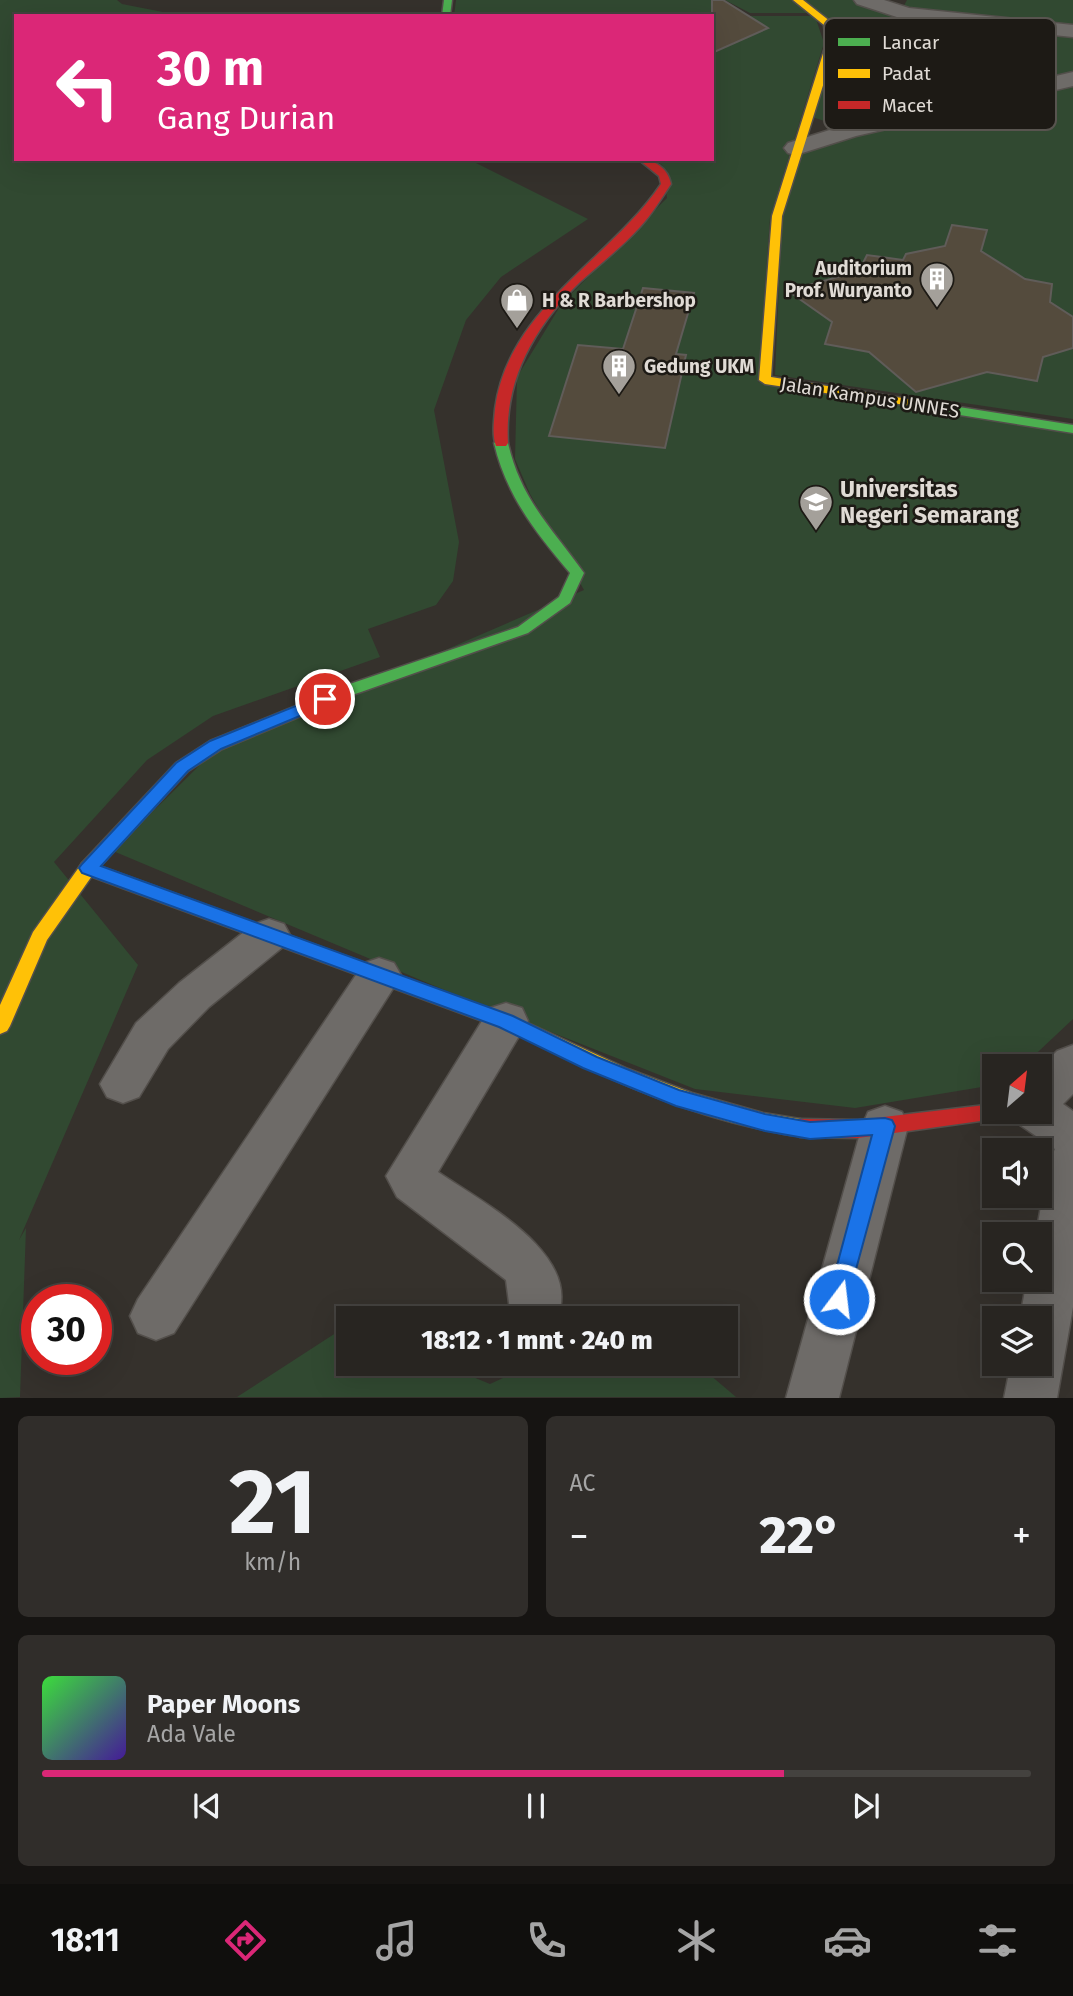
<!DOCTYPE html>
<html lang="id">
<head>
<meta charset="utf-8">
<style>
  body { margin:0; font-family:"Fira Sans",sans-serif; background:#302d2a; color:#f1f3f6; height:100vh; display:flex; flex-direction:column; font-size:26px; white-space:nowrap }
  * { box-sizing:border-box; margin:0 }
  p { font-size:23px; color:#a5a5a5 }
  .icon { flex:none; width:38px; height:38px; fill:none; stroke:currentColor; stroke-width:2; stroke-linecap:round; stroke-linejoin:round }
  .map { position:relative; height:1398px; overflow:hidden }
  .details { display:flex; flex-direction:column; gap:18px; padding:18px; background:#161412; flex:1 }
  .details>* { flex:none }
  .top-card { position:absolute; left:14px; top:14px; width:700px; height:147px; border-radius:0px; box-shadow:0 7px 28px #0002,0 0 0 2px #44423f; background:#db2777; color:#fff; overflow:hidden }
  .needle { width:46px; rotate:28deg }
  .buttons { position:absolute; left:982px; top:1054px; display:grid; gap:14px }
  .buttons a { display:grid; place-items:center; width:70px; height:70px; border-radius:0px; background:#282521; box-shadow:0 7px 28px #0002,0 0 0 2px #44423f; font-size:35px }
  .speed { position:absolute; left:21px; top:1284px; display:flex; gap:14px; font-size:35px; font-weight:700; text-align:center }
  .speed>* { display:grid; place-content:center; width:91px; height:91px; border-radius:50%; background:#282521; box-shadow:0 7px 28px #0002,0 0 0 2px #44423f; line-height:1 }
  .speed .limit { border:10px solid #d22; background:#fff; color:#111 }
  .pin { position:absolute; display:grid; place-items:center; width:60px; height:60px; color:#fff; margin:-30px; border:4px solid #fff; border-radius:50%; box-shadow:0 2px 7px #0007 }
  .me { position:absolute; width:77px; margin:-38px; rotate:15deg; stroke-linejoin:round; filter:drop-shadow(0 0 5px #0008) }
  .turn { display:flex; align-items:center; gap:24px; height:147px; padding:0 28px; font-size:32px }
  .turn .icon { width:91px; height:91px; stroke-width:2.5 }
  .turn b { display:block; font-size:49px; line-height:60px }
  .big { font-size:52px; font-weight:800; line-height:1.1 }
  .details .tile { flex:1; display:flex; flex-direction:column; justify-content:center; gap:10px; min-width:0; padding:0 24px; border-radius:10px; background:#302d2a }
  .details .dial { align-items:center; gap:0 }
  .dial b { font-size:91px; line-height:1 }
  .song { display:flex; align-items:center; gap:21px }
  .cover { width:84px; height:84px; border-radius:10px; background:linear-gradient(135deg,hsl(120 70% 55%),hsl(260 70% 35%)) }
  .played { height:7px; border-radius:4px; background:linear-gradient(90deg,#db2777 75%,#44423f 75%) }
  .keys { display:flex; justify-content:space-around; direction:ltr }
  .heat { display:flex; justify-content:space-between; align-items:center; font-size:38px; direction:ltr }
  .details .tiles { flex:1; display:grid; gap:18px; grid-template-columns:1fr 1fr }
  .tile:last-child { grid-column:span 2 }
  .trip { position:absolute; left:336px; top:1306px; width:402px; height:70px; border-radius:0px; background:#282521; box-shadow:0 7px 28px #0002,0 0 0 2px #44423f; font-weight:800; line-height:70px; text-align:center }
  .menu { display:flex; height:112px; justify-content:space-around; align-items:center; background:#100f0d; color:#a5a5a5 }
  .menu .icon { width:49px; height:49px }
  .menu .on { color:#db2777 }
  .menu b { font-size:32px; color:#f1f3f6 }
  .map>svg:first-child { display:block }
  .green { fill:#314931 }
  .building { fill:#544b3d; stroke:#605c59; stroke-width:2 }
  .lines { fill:none; stroke-linecap:round; stroke-linejoin:round }
  .street-casing { stroke:#534f4b; stroke-width:3 }
  .fast-casing { stroke:#534f4b; stroke-width:3 }
  .slow-casing { stroke:#534f4b; stroke-width:3 }
  .jam-casing { stroke:#534f4b; stroke-width:3 }
  .street { fill:#6e6b68; fill-rule:evenodd }
  .fast { fill:#4caf50; fill-rule:evenodd }
  .slow { fill:#ffc107; fill-rule:evenodd }
  .jam { fill:#c62828; fill-rule:evenodd }
  .route { fill:#1a73e8; stroke:#114b97; stroke-width:2 }
  .labels { text-anchor:middle; stroke-width:5; stroke-linejoin:round; paint-order:stroke }
  .far-poi-label { font-size:19px; font-weight:bold; fill:#e0dbd5; stroke:#1d1a15; text-anchor:start }
  .far-street-label { font-size:19px; fill:#e0dbd5; stroke:#1d1a15 }
  .poi-label { font-size:23px; font-weight:bold; fill:#e0dbd5; stroke:#1d1a15; text-anchor:start }
  .key { fill:#1d1a15; stroke:#58544f; stroke-width:2 }
  .key-label { font-size:19px; fill:#e0dbd5 }
</style>
</head>
<body>
<div class="map">
<svg width="1073" height="1398" viewBox="0 0 1073 1398">
  <rect width="100%" height="100%" fill="#35312c"/>
  <g class="green">
    <path d="M0 0H117L122 4 168 13 234 16H16V159H468L588 219 501 277 466 320 434 410 459 542 453 581 436 605 368 629 380 657 213 716 147 760 54 862 138 965 19 1240 26 1228 20 1397 0 1398Z"/>
    <path d="M456 0H713L744 16H815L824 43 770 218 758 382 1073 434V1019L1023 1066H994V1085L855 1108 695 1089 442 989 113 851 216 749 584 590 530 494 515 459 517 377 562 303 667 198 662 165 652 159H712V16H454Z"/>
    <path d="M725 0H791L811 13H750Z"/>
    <path d="M804 0H856L1073 33V78L849 129 809 116 834 49 823 14Z"/>
    <path d="M907 0H1073V29L901 11Z"/>
    <path d="M1073 81V419L775 375 782 216 800 149Z"/>
    <path d="M345 1327 348 1328V1363H439L490 1384 535 1363H696L736 1397H237Z"/>
  </g>
  <g class="building">
    <path d="M712 0H723L768 28 712 53Z"/>
    <path d="M952 225 987 230 981 251 1025 279 1052 284 1050 302 1073 317V348L1043 357 1037 381 987 372 916 392 869 352 825 344 832 322 788 291 859 271 867 255 903 260 906 254 945 246Z"/>
    <path d="M643 288 694 293 676 354 686 355 665 448 549 436 578 345 623 349Z"/>
  </g>
  <g class="lines">
    <g class="street-casing">
      <g id="street">
        <path d="M854 0H884L909 8 1073 25V37L906 20 857 4Z"/>
        <path d="M1073 72V86L856 136 796 155 788 153 784 148 788 143 849 124Z"/>
        <path d="M269 919 284 924 290 935 284 946 209 1007 168 1049 139 1097 123 1103 107 1097 100 1084 136 1023 179 983 254 924Z"/>
        <path d="M379 958 394 963 401 975 394 987 174 1333 156 1340 138 1333 130 1316 138 1299 364 963Z"/>
        <path d="M506 1003 522 1008 528 1021 438 1172C480 1201 584 1254 557 1318H511L506 1280 397 1197 386 1176 490 1008Z"/>
        <path d="M1073 1045V1094L1063 1104 1073 1111V1307L1057 1398H1004L1011 1363H1040V1318H1020L1027 1279H1040V1234H1036L1049 1162 1055 1149 1020 1125 1013 1111H1040V1068L1057 1051Z"/>
        <path d="M885 1106 902 1112 908 1126 839 1398H786L862 1126 868 1112Z"/>
      </g>
    </g>
    <g class="fast-casing">
      <g id="fast">
        <path d="M444 0H452L450 16H442Z"/>
        <path d="M927 402 1073 425V433L922 409V403Z"/>
        <path d="M501 439 508 443C521 500 552 528 584 573L570 603 528 633 344 698H332L330 694 332 690 518 627 559 597 570 573C536 533 506 495 494 443Z"/>
      </g>
    </g>
    <g class="slow-casing">
      <g id="slow">
        <path d="M793 0H803L831 22 836 44 782 216 771 377 927 402 932 403V409L765 384 759 380 772 216 826 44 824 25Z"/>
        <path d="M338 689 346 694 344 698 222 749 188 771 94 873 47 940 10 1026 7 1031 0 1034V1005L33 932 82 863 176 763 210 741Z"/>
        <path d="M519 1019 628 1069 692 1093 763 1113 800 1119 807 1122 810 1128 807 1134C795 1138 782 1133 770 1131 680 1114 594 1072 512 1032L509 1027 512 1022Z"/>
      </g>
    </g>
    <g class="jam-casing">
      <g id="jam">
        <path d="M638 159C654 159 668 168 671 184 661 199 652 214 640 227 622 247 600 264 580 282 535 326 504 379 508 443L506 446H496C492 435 494 421 495 409 508 308 609 261 661 184L659 176Z"/>
        <path d="M88 862 526 1022 529 1027 526 1032 519 1035 512 1032 82 873 79 868 82 863Z"/>
        <path d="M994 1104V1111H1012L1009 1117 858 1138 800 1137 793 1134 790 1128 793 1122 800 1119 858 1120Z"/>
      </g>
    </g>
    <use href="#street" class="street"/>
    <use href="#fast" class="fast"/>
    <use href="#slow" class="slow"/>
    <use href="#jam" class="jam"/>
  </g>
  <path class="route" d="M325 694 333 699 331 703 221 749 188 771 101 866 513 1016 597 1057 679 1090 765 1114 810 1122 885 1118 892 1120 895 1126 846 1306 839 1309 831 1306 828 1299 872 1135 810 1139 765 1131 676 1106 583 1068 499 1027 82 873 79 868 82 864 176 763 210 741Z"/>
  <defs>
    <g id="building-pin" transform="scale(1.75)"><path d="M0 17L-7.5 6A9.5 9.5 0 1 1 7.5 6Z" fill="#a4a09a" stroke="#1d1a15"/><path d="M-4-6H4V6H1V3H-1V6H-4ZM-2.5-4.3h1.7v1.8h-1.7ZM.8-4.3h1.7v1.8H.8ZM-2.5-1h1.7V.8h-1.7ZM.8-1h1.7V.8H.8Z" fill="#fff"/></g>
    <g id="shop-pin" transform="scale(1.75)"><path d="M0 17L-7.5 6A9.5 9.5 0 1 1 7.5 6Z" fill="#a4a09a" stroke="#1d1a15"/><path d="M-5-2.5h2.3a2.7 3.5 0 0 1 5.4 0H5L5.5 6h-11ZM-1.5-2.5h3a1.5 2.3 0 0 0-3 0Z" fill="#fff"/></g>
    <g id="university-pin" transform="scale(1.75)"><path d="M0 17L-7.5 6A9.5 9.5 0 1 1 7.5 6Z" fill="#a4a09a" stroke="#1d1a15"/><path d="M0-5L7-2L0 1L-7-2ZM-4 1L0 2.5L4 1V4Q0 6-4 4Z" fill="#fff"/></g>
  </defs>
  <g fill-rule="evenodd">
    <use href="#building-pin" x="937" y="279"/>
    <use href="#shop-pin" x="517" y="300"/>
    <use href="#building-pin" x="619" y="366"/>
    <use href="#university-pin" x="816" y="502"/>
  </g>
  <g class="labels">
    <g class="far-poi-label">
      <text x="912" y="275" text-anchor="end">Auditorium<tspan x="912" dy="22">Prof. Wuryanto</tspan></text>
      <text x="542" y="307">H &amp; R Barbershop</text>
      <text x="644" y="373">Gedung UKM</text>
    </g>
    <g class="far-street-label">
      <text transform="translate(870 397) rotate(9)" y="7">Jalan Kampus UNNES</text>
    </g>
    <g class="poi-label">
      <text x="840" y="497">Universitas<tspan x="840" dy="26">Negeri Semarang</tspan></text>
    </g>
  </g>
  <rect x="824" y="18" width="232" height="112" rx="10" class="key"/>
  <rect x="838" y="38" width="32" height="8" fill="#4caf50"/>
  <rect x="838" y="69" width="32" height="9" fill="#ffc107"/>
  <rect x="838" y="101" width="32" height="8" fill="#c62828"/>
  <g class="key-label">
    <text x="882" y="49">Lancar</text>
    <text x="882" y="80">Padat</text>
    <text x="882" y="112">Macet</text>
  </g>
</svg>
<div class="buttons">
<a><svg class="needle" viewBox="-14 -14 28 28"><path d="M0-13l5 13h-10z" fill="#e53935"/><path d="M0 13l5-13h-10z" fill="#a5a5a5"/></svg></a>
<a><svg class="icon" aria-label="sound" viewBox="0 0 24 24"><path d="M4 9h4l5-4v14l-5-4H4zM17 9q2 3 0 6"/></svg></a>
<a><svg class="icon" aria-label="search" viewBox="0 0 24 24"><circle cx="10" cy="10" r="6"/><path d="M15 15l6 6"/></svg></a>
<a><svg class="icon" aria-label="layers" viewBox="0 0 24 24"><path d="M12 4l9 5-9 5-9-5zM3 14l9 5 9-5"/></svg></a>
</div>
<div class="speed"><div class="limit">30</div></div>
<div class="pin" style="left:325px;top:699px;background:#d93025"><svg class="icon" aria-label="arrive" viewBox="0 0 24 24"><path d="M6 21V4h12l-3 4 3 4H6"/></svg></div>
<svg class="me" style="left:839px;top:1299px" viewBox="-20 -20 40 40"><circle r="17" fill="#1a73e8" stroke="#fff" stroke-width="3"/><path d="M0-11L8 9 0 5-8 9z" fill="#fff"/></svg>
<div class="trip">18:12 · 1 mnt · 240 m</div>
<div class="top-card">
<div class="turn"><svg class="icon" aria-label="left" viewBox="0 0 24 24"><path d="M17 20v-9H6M10 6l-5 5 5 5"/></svg><div><b>30 m</b>Gang Durian</div></div>
</div>
</div>
<section class="details">
<div class="tiles">
<div class="tile dial"><b>21</b><p>km/h</p></div>
<div class="tile"><p>AC</p>
<div class="heat"><a>−</a><b class="big">22°</b><a>+</a></div>
</div>
<div class="tile">
<div class="song"><i class="cover"></i><div><b>Paper Moons</b><p>Ada Vale</p></div></div>
<div class="played"></div>
<div class="keys"><svg class="icon" aria-label="previous" viewBox="0 0 24 24"><path d="M18 5L8 12l10 7zM5 5v14"/></svg><svg class="icon" aria-label="pause" viewBox="0 0 24 24"><path d="M8 5v14M16 5v14"/></svg><svg class="icon" aria-label="next" viewBox="0 0 24 24"><path d="M6 5l10 7-10 7zM19 5v14"/></svg></div>
</div>
</div>
</section>
<nav class="menu">
<b>18:11</b>
<svg class="icon on" aria-label="directions" viewBox="0 0 24 24"><path d="M12 3l9 9-9 9-9-9zM9 14v-3h6M13 9l2 2-2 2"/></svg>
<svg class="icon" aria-label="music" viewBox="0 0 24 24"><path d="M9 18V5l10-2v13"/><circle cx="6" cy="18" r="3"/><circle cx="16" cy="16" r="3"/></svg>
<svg class="icon" aria-label="phone" viewBox="0 0 24 24"><path d="M5 4h4l2 5-3 2q2 4 5 5l2-3 5 2v4C11 20 4 13 5 4z"/></svg>
<svg class="icon" aria-label="climate" viewBox="0 0 24 24"><path d="M12 3v18M4 7l16 10M4 17L20 7"/></svg>
<svg class="icon" aria-label="car" viewBox="0 0 24 24"><path d="M5 17H2v-5l4-1 3-4h7l3 4 3 1v5h-3M9 17h6M6 11h13"/><circle cx="7" cy="17" r="2"/><circle cx="17" cy="17" r="2"/></svg>
<svg class="icon" aria-label="filters" viewBox="0 0 24 24"><path d="M4 7h16M4 17h16"/><circle cx="9" cy="7" r="2"/><circle cx="15" cy="17" r="2"/></svg>
</nav>
</body>
</html>
